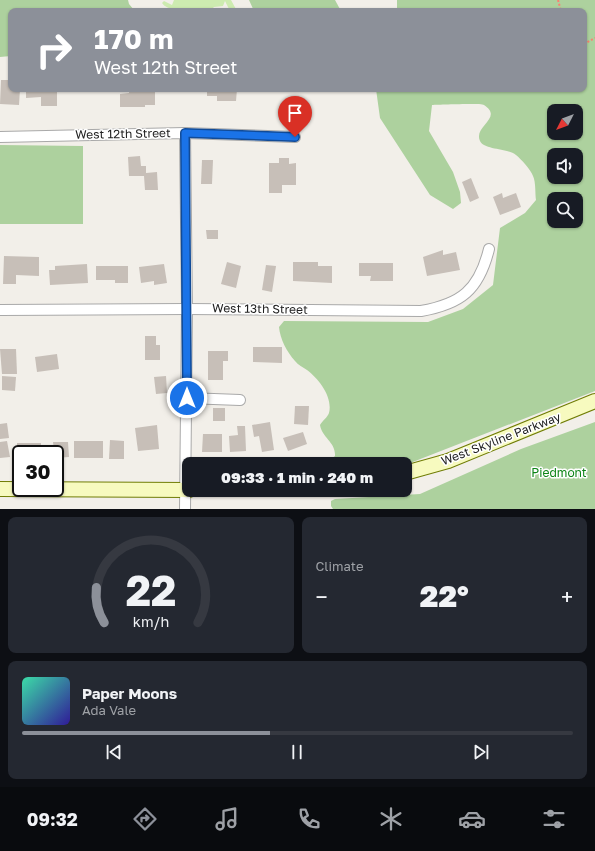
<!DOCTYPE html>
<html lang="en">
<head>
<meta charset="utf-8">
<style>
  body { margin:0; font-family:"Golos Text",sans-serif; background:#242831; color:#f1f3f6; height:100vh; display:flex; flex-direction:column; font-size:15px; white-space:nowrap }
  * { box-sizing:border-box; margin:0 }
  p { font-size:13px; color:#9ea1a6 }
  .icon { flex:none; width:22px; height:22px; fill:none; stroke:currentColor; stroke-width:2; stroke-linecap:round; stroke-linejoin:round }
  .map { position:relative; height:509px; overflow:hidden }
  .details { display:flex; flex-direction:column; gap:8px; padding:8px; background:#0d0f14; flex:1 }
  .details>* { flex:none }
  .guide { position:absolute; left:8px; top:8px; width:579px; height:84px; border-radius:8px; box-shadow:0 1px 3px #0004; background:#8c9099; color:#fff; overflow:hidden }
  .needle { width:26px; rotate:228deg }
  .tools { position:absolute; left:547px; top:104px; display:grid; gap:8px }
  .tools a { display:grid; place-items:center; width:36px; height:36px; border-radius:8px; background:#171b24; box-shadow:0 1px 3px #0004; font-size:20px }
  .speed { position:absolute; left:12px; top:445px; display:flex; gap:8px; font-size:20px; font-weight:700; text-align:center }
  .speed>* { display:grid; place-content:center; width:52px; height:52px; border-radius:50%; background:#171b24; box-shadow:0 1px 3px #0004; line-height:1 }
  .speed .limit { border:2px solid #111; border-radius:6px; background:#fff; color:#111 }
  .pin { position:absolute; display:grid; place-items:center; width:34px; height:34px; color:#fff; margin:-41px -17px; border-radius:50% 50% 50% 0; rotate:-45deg; box-shadow:0 0 4px #0007 }
  .pin .icon { rotate:45deg }
  .me { position:absolute; width:44px; margin:-22px; rotate:0deg; stroke-linejoin:round; filter:drop-shadow(0 0 3px #0008) }
  .turn { display:flex; align-items:center; gap:14px; height:84px; padding:0 20px; font-size:18px }
  .turn .icon { width:52px; height:52px; stroke-width:2.5 }
  .turn b { display:block; font-size:28px; line-height:34px }
  .big { font-size:30px; font-weight:800; line-height:1.1 }
  .details .widget { flex:1; display:flex; flex-direction:column; justify-content:center; gap:6px; min-width:0; padding:0 14px; border-radius:8px; background:#242831 }
  .details .dial { align-items:center; gap:0 }
  .dial svg { height:104px; overflow:visible; fill:none; stroke:#363941; stroke-width:7; stroke-linecap:round; text-anchor:middle }
  .dial text { fill:#f1f3f6; stroke:none }
  .song { display:flex; align-items:center; gap:12px }
  .cover { width:48px; height:48px; border-radius:6px; background:linear-gradient(135deg,hsl(160 70% 55%),hsl(250 70% 35%)) }
  .played { height:4px; border-radius:2px; background:linear-gradient(90deg,#8c9099 45%,#363941 45%) }
  .keys { display:flex; justify-content:space-around; direction:ltr }
  .heat { display:flex; justify-content:space-between; align-items:center; font-size:22px; direction:ltr }
  .details .tiles { flex:1; display:grid; gap:8px; grid-template-columns:1fr 1fr }
  .widget:last-child { grid-column:span 2 }
  .trip { position:absolute; left:182px; top:457px; width:230px; height:40px; border-radius:8px; background:#171b24; box-shadow:0 1px 3px #0004; font-weight:800; line-height:40px; text-align:center }
  .dock { display:flex; height:64px; justify-content:space-around; align-items:center; background:#090b0e; color:#9ea1a6 }
  .dock .icon { width:28px; height:28px }
  .dock .on { color:#8c9099 }
  .dock b { font-size:18px; color:#f1f3f6 }
  .map>svg:first-child { display:block }
  .grass { fill:#cdebb0 }
  .forest { fill:#add19e; fill-rule:evenodd }
  .building { fill:#c7bfb8 }
  .lines { fill:none; stroke-linecap:round; stroke-linejoin:round }
  .street-casing { stroke:#a9a9a9; stroke-width:12 }
  .secondary-casing { stroke:#707d05; stroke-width:16 }
  .path { stroke:#fa8072; stroke-width:2; stroke-dasharray:2 2; stroke-linecap:butt }
  .street { stroke:#fff; stroke-width:10 }
  .secondary { stroke:#f7fabf; stroke-width:14 }
  .route-casing { stroke:#114b97; stroke-width:10 }
  .route { stroke:#1a73e8; stroke-width:7 }
  .labels { text-anchor:middle; stroke-width:3; stroke-linejoin:round; paint-order:stroke }
  .street-label { font-size:12px; fill:#222; stroke:#fff }
  .park-label { font-size:12px; fill:#0c8416; stroke:#fff }
</style>
</head>
<body>
<div class="map">
<svg width="595" height="509" viewBox="0 0 595 509">
  <rect width="100%" height="100%" fill="#f2efe9"/>
  <path class="grass" d="M174 0H231L237 11H230L225 1 223 6 214 7 213 8 214 11C200 11 169 14 162 3L164 1 172 5Z"/>
  <g class="forest">
    <path d="M0 0H128L129 4 134 10 145 9 148 11H11V56L0 57Z"/>
    <path d="M249 0H335L341 11H254Z"/>
    <path d="M397 0H595V391L405 465 325 464 335 456C336 442 322 438 320 425 323 420 327 418 329 413 333 397 319 379 307 370 303 367 298 365 295 361 287 352 280 339 279 327L284 321 428 322 463 309 493 285 500 228 525 213 536 200C535 194 536 182 533 176 531 170 521 159 516 155 507 148 484 150 480 141 473 126 504 118 484 105 480 103 440 105 432 105L429 131 453 172 460 192 461 203 453 209 430 195 380 118 376 89H584V11H395L397 8ZM554 111H576V133H554ZM554 155H576V177H554ZM554 199H576V221H554Z"/>
    <path d="M0 145 83 146V224H0Z"/>
    <path d="M595 422V509H333L331 506V501L335 499 420 494 521 449Z"/>
  </g>
  <g class="building">
    <path d="M1 80H11V89H20L19 105 0 104Z"/>
    <path d="M26 89H57V106H41V97L26 98Z"/>
    <path d="M155 89V105H145V107H120V94L129 93V90Z"/>
    <path d="M207 89H237L236 101H217V96H207Z"/>
    <path d="M140 156 141 166H146V173L157 172 158 190H145L144 176H129L128 157Z"/>
    <path d="M279 158H289V164L296 163V185H282V193H269V163H279Z"/>
    <path d="M202 160H213L212 184H201Z"/>
    <path d="M471 178 479 198 470 202 462 182Z"/>
    <path d="M502 193 503 198 516 193 521 207 500 215 493 197Z"/>
    <path d="M206 230H218V239H207Z"/>
    <path d="M443 250V255L456 252 460 270 427 276 423 257Z"/>
    <path d="M4 256 39 257V276L16 275V284H3Z"/>
    <path d="M227 262 241 266 236 288 221 284Z"/>
    <path d="M293 262H318V266H332V283L293 281Z"/>
    <path d="M359 263H393V281H370L371 276H359Z"/>
    <path d="M87 264 88 283 50 285 49 270H55V266Z"/>
    <path d="M164 264 167 283 154 285V281L141 283 139 267Z"/>
    <path d="M266 265 276 266 272 292 262 290Z"/>
    <path d="M96 266H128V283H115V280H96Z"/>
    <path d="M145 336H156V345H160V360H145Z"/>
    <path d="M253 347H282V363L253 362Z"/>
    <path d="M0 349H16L17 374H2Z"/>
    <path d="M208 351H228V361H223V380H208Z"/>
    <path d="M57 354 59 369 37 372 35 357Z"/>
    <path d="M2 376 16 377 15 391 2 390Z"/>
    <path d="M166 376 167 393 156 394 154 377Z"/>
    <path d="M295 406H309L308 425 294 424Z"/>
    <rect x="213" y="408" width="12" height="13"/>
    <path d="M270 422 274 450 262 452 259 436 254 437 252 425Z"/>
    <path d="M7 423 9 438 0 439V424Z"/>
    <path d="M157 425 159 449 138 451 135 428Z"/>
    <path d="M237 426H245L246 451 230 452 229 436 238 435Z"/>
    <path d="M303 432 307 444 288 451 283 438Z"/>
    <path d="M203 434H222V452H202Z"/>
    <path d="M110 440 124 441V459H109Z"/>
    <path d="M7 441 10 457 0 458V442Z"/>
    <rect x="74" y="441" width="29" height="17"/>
    <path d="M53 442H68L69 457 55 458Z"/>
    <path d="M17 443H41V454H21V460H17Z"/>
  </g>
  <g class="lines">
    <g class="street-casing">
      <g id="street">
        <path d="M0 137 185 133 295 137"/>
        <path d="M0 310 187 309 421 311C461 304 479 290 489 249"/>
        <path d="M187 398 240 400"/>
        <path d="M185 509 187 309 185 133"/>
      </g>
    </g>
    <g class="secondary-casing">
      <g id="secondary">
        <path d="M405 473 448 461 595 401"/>
        <path d="M0 489 189 490"/>
      </g>
    </g>
    <g class="path">
      <path d="M558 0 561 11"/>
      <path d="M584 44 595 38"/>
    </g>
    <use href="#street" class="street"/>
    <use href="#secondary" class="secondary"/>
  </g>
  <g class="lines">
    <g class="route-casing">
      <path id="route" d="M187 398 185 133 295 137"/>
    </g>
    <use href="#route" class="route"/>
  </g>
  <g class="labels">
    <g class="street-label">
      <text transform="translate(123 134) rotate(-1)" y="4">West 12th Street</text>
      <text transform="translate(260 309) rotate(1)" y="4">West 13th Street</text>
      <text transform="translate(501 439) rotate(-21)" y="4">West Skyline Parkway</text>
    </g>
    <g class="park-label">
      <text x="559" y="477">Piedmont</text>
    </g>
  </g>
</svg>
<div class="tools">
<a><svg class="needle" viewBox="-14 -14 28 28"><path d="M0-13l5 13h-10z" fill="#e53935"/><path d="M0 13l5-13h-10z" fill="#9ea1a6"/></svg></a>
<a><svg class="icon" aria-label="sound" viewBox="0 0 24 24"><path d="M4 9h4l5-4v14l-5-4H4zM17 9q2 3 0 6"/></svg></a>
<a><svg class="icon" aria-label="search" viewBox="0 0 24 24"><circle cx="10" cy="10" r="6"/><path d="M15 15l6 6"/></svg></a>
</div>
<div class="speed"><div class="limit">30</div></div>
<div class="pin" style="left:295px;top:137px;background:#d93025"><svg class="icon" aria-label="arrive" viewBox="0 0 24 24"><path d="M6 21V4h12l-3 4 3 4H6"/></svg></div>
<svg class="me" style="left:187px;top:398px" viewBox="-20 -20 40 40"><circle r="17" fill="#1a73e8" stroke="#fff" stroke-width="3"/><path d="M0-11L8 9 0 5-8 9z" fill="#fff"/></svg>
<div class="trip">09:33 · 1 min · 240 m</div>
<div class="guide">
<div class="turn"><svg class="icon" aria-label="right" viewBox="0 0 24 24"><path d="M7 20v-9h11M14 6l5 5-5 5"/></svg><div><b>170 m</b>West 12th Street</div></div>
</div>
</div>
<section class="details">
<div class="tiles">
<div class="widget dial"><svg viewBox="0 0 100 80">
<path d="M14 69A42 42 0 1 1 86 69"/>
<path d="M14 69A42 42 0 0 1 8 42" stroke="#8c9099"/>
<text x="50" y="56" font-size="32" font-weight="700">22</text>
<text x="50" y="72" font-size="11">km/h</text>
</svg></div>
<div class="widget"><p>Climate</p>
<div class="heat"><a>−</a><b class="big">22°</b><a>+</a></div>
</div>
<div class="widget">
<div class="song"><i class="cover"></i><div><b>Paper Moons</b><p>Ada Vale</p></div></div>
<div class="played"></div>
<div class="keys"><svg class="icon" aria-label="previous" viewBox="0 0 24 24"><path d="M18 5L8 12l10 7zM5 5v14"/></svg><svg class="icon" aria-label="pause" viewBox="0 0 24 24"><path d="M8 5v14M16 5v14"/></svg><svg class="icon" aria-label="next" viewBox="0 0 24 24"><path d="M6 5l10 7-10 7zM19 5v14"/></svg></div>
</div>
</div>
</section>
<nav class="dock">
<b>09:32</b>
<svg class="icon on" aria-label="directions" viewBox="0 0 24 24"><path d="M12 3l9 9-9 9-9-9zM9 14v-3h6M13 9l2 2-2 2"/></svg>
<svg class="icon" aria-label="music" viewBox="0 0 24 24"><path d="M9 18V5l10-2v13"/><circle cx="6" cy="18" r="3"/><circle cx="16" cy="16" r="3"/></svg>
<svg class="icon" aria-label="phone" viewBox="0 0 24 24"><path d="M5 4h4l2 5-3 2q2 4 5 5l2-3 5 2v4C11 20 4 13 5 4z"/></svg>
<svg class="icon" aria-label="climate" viewBox="0 0 24 24"><path d="M12 3v18M4 7l16 10M4 17L20 7"/></svg>
<svg class="icon" aria-label="car" viewBox="0 0 24 24"><path d="M5 17H2v-5l4-1 3-4h7l3 4 3 1v5h-3M9 17h6M6 11h13"/><circle cx="7" cy="17" r="2"/><circle cx="17" cy="17" r="2"/></svg>
<svg class="icon" aria-label="filters" viewBox="0 0 24 24"><path d="M4 7h16M4 17h16"/><circle cx="9" cy="7" r="2"/><circle cx="15" cy="17" r="2"/></svg>
</nav>
</body>
</html>
